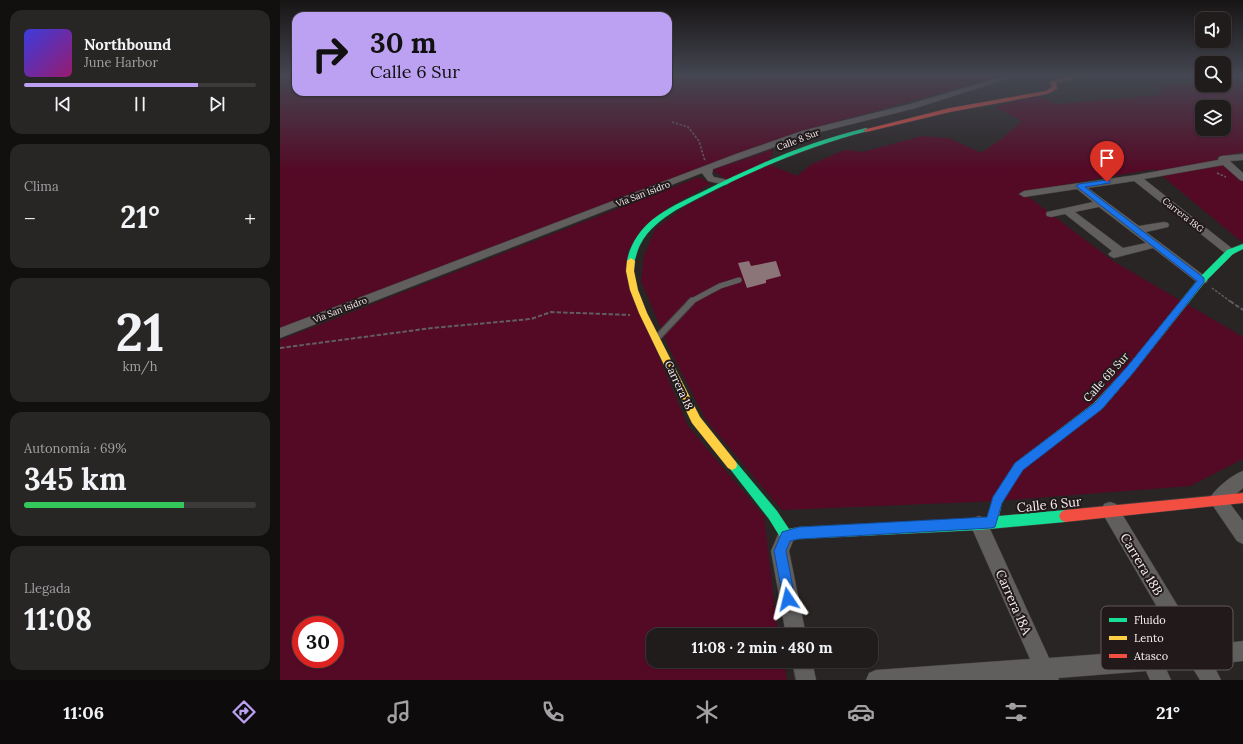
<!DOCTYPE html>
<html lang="es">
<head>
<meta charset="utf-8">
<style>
  body { margin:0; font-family:Lora,serif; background:#282525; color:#f1f3f6; height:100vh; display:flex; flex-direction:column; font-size:15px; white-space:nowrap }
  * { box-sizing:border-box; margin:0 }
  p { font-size:13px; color:#a2a1a3 }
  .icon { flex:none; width:22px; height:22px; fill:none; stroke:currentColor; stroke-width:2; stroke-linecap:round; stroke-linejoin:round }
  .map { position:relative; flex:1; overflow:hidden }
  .sheet { display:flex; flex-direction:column; gap:10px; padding:10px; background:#120f0f; width:280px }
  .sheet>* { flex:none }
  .banner { position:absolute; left:12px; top:12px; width:380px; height:84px; border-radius:12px; box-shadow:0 1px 3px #0004,0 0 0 1px #3d3a3b; background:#bca0f2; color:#111; overflow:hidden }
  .buttons { position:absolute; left:915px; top:12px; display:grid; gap:8px }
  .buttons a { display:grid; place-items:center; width:36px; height:36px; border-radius:8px; background:#201c1c; box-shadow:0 1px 3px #0004,0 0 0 1px #3d3a3b; font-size:20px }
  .speed { position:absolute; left:12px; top:616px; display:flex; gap:8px; font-size:20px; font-weight:700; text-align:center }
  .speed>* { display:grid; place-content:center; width:52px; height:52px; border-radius:50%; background:#201c1c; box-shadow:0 1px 3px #0004,0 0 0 1px #3d3a3b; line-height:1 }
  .speed .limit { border:6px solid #d22; background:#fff; color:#111 }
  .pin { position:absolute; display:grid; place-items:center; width:34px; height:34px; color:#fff; margin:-41px -17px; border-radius:50% 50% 50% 0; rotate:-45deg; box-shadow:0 0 4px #0007 }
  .pin .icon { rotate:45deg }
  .me { position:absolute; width:44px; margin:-22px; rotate:350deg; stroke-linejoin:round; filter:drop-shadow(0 0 3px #0008) }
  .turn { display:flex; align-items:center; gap:14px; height:84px; padding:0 12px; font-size:18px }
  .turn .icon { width:52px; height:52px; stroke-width:2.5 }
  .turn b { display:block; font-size:28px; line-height:34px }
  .big { font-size:30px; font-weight:800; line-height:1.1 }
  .sheet .widget { flex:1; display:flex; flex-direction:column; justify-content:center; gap:6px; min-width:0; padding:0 14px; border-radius:12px; background:#282525 }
  .sheet .dial { align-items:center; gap:0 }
  .dial b { font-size:52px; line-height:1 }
  .song { display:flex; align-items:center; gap:12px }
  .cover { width:48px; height:48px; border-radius:6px; background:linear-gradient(135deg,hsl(240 70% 55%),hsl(320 70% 35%)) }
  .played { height:4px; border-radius:2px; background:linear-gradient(90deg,#bca0f2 75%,#3d3a3b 75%) }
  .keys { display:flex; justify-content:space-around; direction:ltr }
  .heat { display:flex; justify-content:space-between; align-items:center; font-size:22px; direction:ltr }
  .charge { height:6px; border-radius:3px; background:linear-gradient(90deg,#34c759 69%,#3d3a3b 0) }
  .trip { position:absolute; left:366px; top:628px; width:232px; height:40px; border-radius:12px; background:#201c1c; box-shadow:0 1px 3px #0004,0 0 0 1px #3d3a3b; font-weight:800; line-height:40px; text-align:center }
  .tabs { display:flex; height:64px; justify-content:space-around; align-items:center; background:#0d0b0b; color:#a2a1a3 }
  .tabs .icon { width:28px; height:28px }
  .tabs .selected { color:#bca0f2 }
  .tabs b { font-size:18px; color:#f1f3f6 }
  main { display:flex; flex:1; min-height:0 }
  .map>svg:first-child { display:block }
  .green { fill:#540925; fill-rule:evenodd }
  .building { fill:#8b7579 }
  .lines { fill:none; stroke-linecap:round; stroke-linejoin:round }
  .lane-far1-casing { stroke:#434040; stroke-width:6 }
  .lane-casing { stroke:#434040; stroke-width:8 }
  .street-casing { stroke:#434040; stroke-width:1 }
  .fast-casing { stroke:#434040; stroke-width:1 }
  .slow-casing { stroke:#434040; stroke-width:1 }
  .jam-casing { stroke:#434040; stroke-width:1 }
  .path-far1 { stroke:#625e5f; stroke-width:1.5; stroke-dasharray:2.5 1.5; stroke-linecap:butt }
  .path { stroke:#625e5f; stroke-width:2; stroke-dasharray:4.5 2; stroke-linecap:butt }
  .lane-far1 { stroke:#615e5e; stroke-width:5 }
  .lane { stroke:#615e5e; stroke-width:6 }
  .street { fill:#615e5e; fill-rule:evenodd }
  .fast { fill:#16e098; fill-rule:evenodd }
  .slow { fill:#ffcf43; fill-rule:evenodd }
  .jam { fill:#f24e42; fill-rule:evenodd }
  .route { fill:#1a73e8; stroke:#114b97 }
  .labels { text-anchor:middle; stroke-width:4; stroke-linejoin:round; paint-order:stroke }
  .far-street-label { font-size:9px; fill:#f5eff0; stroke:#22191b }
  .street-label { font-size:11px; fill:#f5eff0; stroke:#22191b }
  .near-street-label { font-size:13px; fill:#f5eff0; stroke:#22191b }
  .key { fill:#22191b; stroke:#61595b; stroke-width:1 }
  .key-label { font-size:11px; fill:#f5eff0 }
</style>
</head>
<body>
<main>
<section class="sheet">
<div class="widget">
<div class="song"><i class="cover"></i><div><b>Northbound</b><p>June Harbor</p></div></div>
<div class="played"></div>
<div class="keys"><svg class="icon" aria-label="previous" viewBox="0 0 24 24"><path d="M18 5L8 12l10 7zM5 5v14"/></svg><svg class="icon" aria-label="pause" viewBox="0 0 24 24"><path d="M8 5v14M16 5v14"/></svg><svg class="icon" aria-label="next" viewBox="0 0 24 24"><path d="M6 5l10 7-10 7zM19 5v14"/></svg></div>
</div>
<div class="widget"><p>Clima</p>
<div class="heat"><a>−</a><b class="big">21°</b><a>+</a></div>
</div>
<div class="widget dial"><b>21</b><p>km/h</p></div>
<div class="widget"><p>Autonomía · 69%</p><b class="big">345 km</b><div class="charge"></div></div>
<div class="widget"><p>Llegada</p><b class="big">11:08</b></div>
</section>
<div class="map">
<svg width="963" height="680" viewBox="0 0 963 680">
  <rect width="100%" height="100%" fill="#2a2525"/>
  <g class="green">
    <path d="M9 76H16V92H388V76H722L533 128 497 143 0 329V92Z"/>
    <path d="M963 79V152L936 158 963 182V243L874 169 742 192 833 261 963 337V459L910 486 717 501 502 510 426 420 389 348 361 281 364 256 375 229 406 206 452 183 432 170 494 149 488 164 517 176 532 164 565 150 583 152 642 136 669 138 701 153 721 139 742 121 715 107 756 96 777 104 879 95 883 86 922 82V85H944V80ZM922 107H944V129H922Z"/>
    <path d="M419 177 431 184 392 205 347 251 372 340 408 426 484 516 498 635H373V661H504L507 680H0V340ZM21 625H55V659H21Z"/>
  </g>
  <path class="building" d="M469 261 471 266 496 261 501 276 486 280V283L467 288 458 263Z"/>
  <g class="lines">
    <g class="lane-far1-casing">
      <path id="lane-far1" d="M410 302 440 286 459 280"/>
    </g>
    <g class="lane-casing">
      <path id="lane" d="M377 338 412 301"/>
    </g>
    <g class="street-casing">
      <g id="street">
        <path d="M725 76H736L636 108 528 135 433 169 432 174 434 177 448 180 450 182 448 184 445 185 428 181 422 173 0 338V328L456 154 522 131 630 104Z"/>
        <path d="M963 154V160L950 161 963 173V181L960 180 943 165 864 179 954 250 956 252 954 254H946L854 181 808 188 859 226 884 222 888 223 889 225 888 227 866 232 926 277 928 280 926 283H918L873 248 834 258 830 256 828 254 832 251 785 214 771 217 767 216 766 214 767 212 813 202 797 189 744 197 739 194 744 191 856 175 938 160 939 157 942 156ZM819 207 866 243 843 248 795 212Z"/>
        <path d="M963 471V488L948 501 963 521V544L957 541 929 500C933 490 953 474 963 471Z"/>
        <path d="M830 502 836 504 922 646 963 641V661L933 664 941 680H920L912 667 886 669 891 680H870L866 671 778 678 779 680H586L589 673 596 670 750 659 690 524 693 518 699 516 705 518 769 658 901 648 824 516 822 510 824 504Z"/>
        <path d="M506 527 512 530 515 536 509 551 526 635H506L491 551 500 530Z"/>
        <path d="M512 661H532L536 680H516Z"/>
      </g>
    </g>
    <g class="fast-casing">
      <g id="fast">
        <path d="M586 128 589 130 588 131C521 148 457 177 396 210 382 219 368 229 360 245 357 251 356 257 354 263L351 264 347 261C350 245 359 231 372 220 387 208 405 200 422 192 475 165 528 142 586 128Z"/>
        <path d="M963 244V249L953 254 925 282 853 373 822 409 743 469 722 503 719 516 785 510 789 512 791 516 789 520 785 522 699 530 519 539 506 542 502 540 489 519 447 465 448 462 452 460 456 462 497 511 509 529 519 527 707 518 713 497 735 463 814 403 847 367 919 278 947 250Z"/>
      </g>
    </g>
    <g class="slow-casing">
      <path id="slow" d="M351 258 355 261 354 271 358 290 367 313 420 417 456 462 457 465 456 468 452 470 448 468 412 423 359 313 350 290 346 271 347 261Z"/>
    </g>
    <g class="jam-casing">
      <g id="jam">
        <path d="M794 76H804L776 83 777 89 767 94 670 112 586 132 583 130 670 108 766 91 772 87 770 82Z"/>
        <path d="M963 493V503L785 522 781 520 779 516 781 512 785 510Z"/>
      </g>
    </g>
    <g class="path-far1">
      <path d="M392 122 408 127 419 141 425 161"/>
      <path d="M937 173 946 177"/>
      <path d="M932 288 951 302"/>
    </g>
    <g class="path">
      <path d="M950 301 963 310"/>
      <path d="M0 348 152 328 251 319 271 312 350 315"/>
    </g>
    <use href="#lane-far1" class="lane-far1"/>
    <use href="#lane" class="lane"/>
    <use href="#street" class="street"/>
    <use href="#fast" class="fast"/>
    <use href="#slow" class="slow"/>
    <use href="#jam" class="jam"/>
  </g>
  <linearGradient id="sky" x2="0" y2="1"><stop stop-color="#171414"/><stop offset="0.44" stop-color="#444651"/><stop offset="1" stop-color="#444651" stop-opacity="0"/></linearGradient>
  <rect width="963" height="171" fill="url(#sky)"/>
  <path class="route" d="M827 180 830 181V183L805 187 924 278V282L853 373 822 409 743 470 722 503 715 527 711 528 519 539 510 541 506 551 515 599 513 603 508 605 504 603 494 551 502 532 519 527 707 517 713 497 735 463 815 403 847 367 917 281 796 186 799 184Z"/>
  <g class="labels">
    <g class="far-street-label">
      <text transform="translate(518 140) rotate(-21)" y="3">Calle 8 Sur</text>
      <text transform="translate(363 194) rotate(-21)" y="3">Vía San Isidro</text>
      <text transform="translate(903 215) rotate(38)" y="3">Carrera 18G</text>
      <text transform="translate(60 310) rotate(-21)" y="3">Vía San Isidro</text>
    </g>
    <g class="street-label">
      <text transform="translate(826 377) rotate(-48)" y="4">Calle 6B Sur</text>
      <text transform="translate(399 385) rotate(65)" y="4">Carrera 18</text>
    </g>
    <g class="near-street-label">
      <text transform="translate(769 504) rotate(-6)" y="5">Calle 6 Sur</text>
      <text transform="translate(862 564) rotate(59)" y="5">Carrera 18B</text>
      <text transform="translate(734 602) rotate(66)" y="5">Carrera 18A</text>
    </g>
  </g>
  <rect x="821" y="606" width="132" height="64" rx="6" class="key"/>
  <rect x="829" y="618" width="18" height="4" fill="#16e098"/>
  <rect x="829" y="636" width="18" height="4" fill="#ffcf43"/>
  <rect x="829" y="654" width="18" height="4" fill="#f24e42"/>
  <g class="key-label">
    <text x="854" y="624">Fluido</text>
    <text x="854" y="642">Lento</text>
    <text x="854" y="660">Atasco</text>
  </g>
</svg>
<div class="buttons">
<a><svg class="icon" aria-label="sound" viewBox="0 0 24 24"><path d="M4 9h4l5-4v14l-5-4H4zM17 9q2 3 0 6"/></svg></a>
<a><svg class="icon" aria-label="search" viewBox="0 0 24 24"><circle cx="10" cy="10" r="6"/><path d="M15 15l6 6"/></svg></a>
<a><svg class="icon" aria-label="layers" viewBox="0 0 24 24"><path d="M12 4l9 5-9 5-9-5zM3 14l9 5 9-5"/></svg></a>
</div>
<div class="speed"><div class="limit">30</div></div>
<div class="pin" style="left:827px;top:182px;background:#d93025"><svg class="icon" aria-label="arrive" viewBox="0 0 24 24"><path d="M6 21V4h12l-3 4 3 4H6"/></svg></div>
<svg class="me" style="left:508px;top:599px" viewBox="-20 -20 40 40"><path d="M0-17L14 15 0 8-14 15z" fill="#1a73e8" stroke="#fff" stroke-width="4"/></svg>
<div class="trip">11:08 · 2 min · 480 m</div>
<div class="banner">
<div class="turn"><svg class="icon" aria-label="right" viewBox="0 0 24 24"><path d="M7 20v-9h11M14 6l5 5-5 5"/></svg><div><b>30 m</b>Calle 6 Sur</div></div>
</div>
</div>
</main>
<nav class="tabs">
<b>11:06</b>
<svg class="icon selected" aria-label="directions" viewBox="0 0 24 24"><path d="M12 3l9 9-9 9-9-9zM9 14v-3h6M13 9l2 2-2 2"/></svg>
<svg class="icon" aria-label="music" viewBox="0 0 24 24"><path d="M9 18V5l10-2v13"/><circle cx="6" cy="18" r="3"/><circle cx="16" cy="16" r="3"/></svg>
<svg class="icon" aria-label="phone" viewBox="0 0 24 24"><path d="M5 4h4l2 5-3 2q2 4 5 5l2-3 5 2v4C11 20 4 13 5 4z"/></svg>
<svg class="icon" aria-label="climate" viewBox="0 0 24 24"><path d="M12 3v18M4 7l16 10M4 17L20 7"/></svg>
<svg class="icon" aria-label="car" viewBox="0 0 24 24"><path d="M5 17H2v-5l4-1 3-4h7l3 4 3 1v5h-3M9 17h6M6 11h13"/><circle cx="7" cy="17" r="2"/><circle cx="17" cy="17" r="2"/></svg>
<svg class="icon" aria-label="filters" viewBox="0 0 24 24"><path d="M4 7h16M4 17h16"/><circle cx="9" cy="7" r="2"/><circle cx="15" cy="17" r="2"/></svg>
<b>21°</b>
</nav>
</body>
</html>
